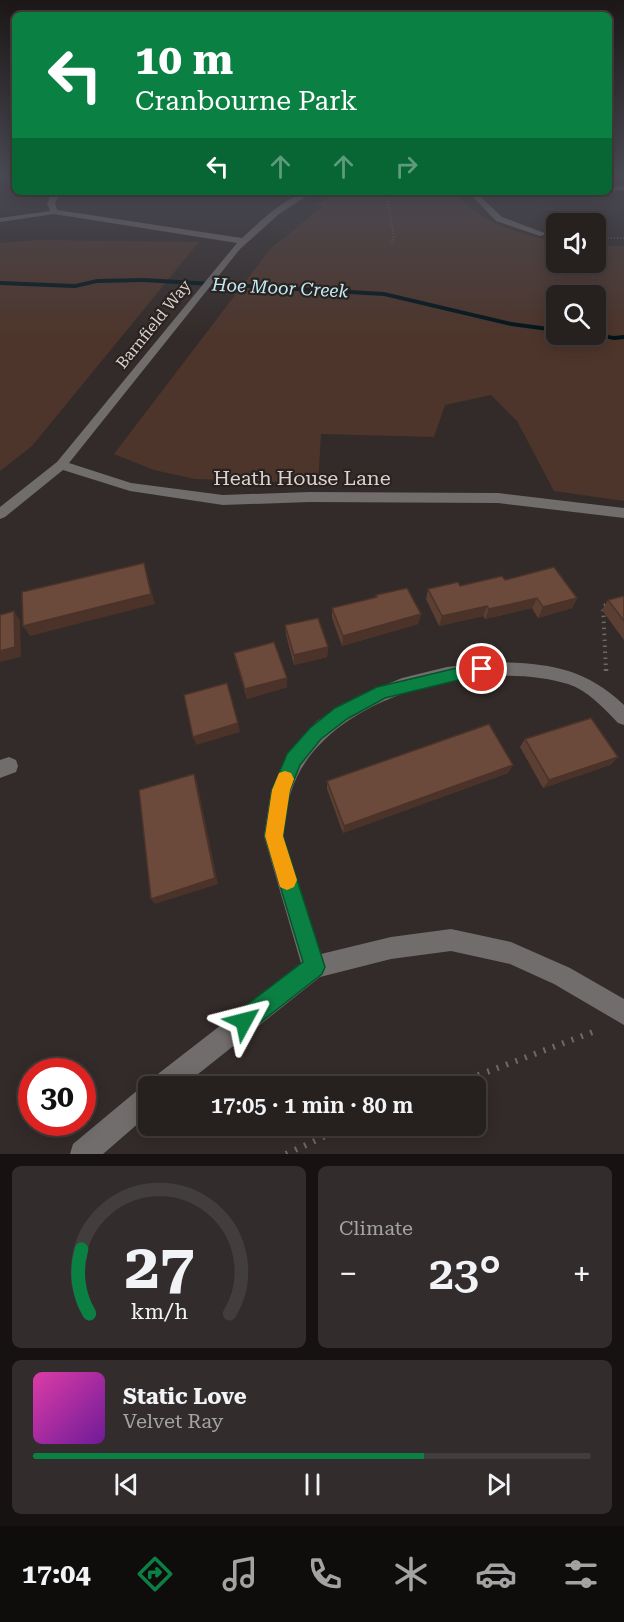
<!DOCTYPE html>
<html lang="en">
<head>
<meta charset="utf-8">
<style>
  body { margin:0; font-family:"Roboto Serif",serif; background:#322d2c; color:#f1f3f6; height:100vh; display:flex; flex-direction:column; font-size:22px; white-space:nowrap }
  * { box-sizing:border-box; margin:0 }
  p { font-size:20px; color:#a4a3a4 }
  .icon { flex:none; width:33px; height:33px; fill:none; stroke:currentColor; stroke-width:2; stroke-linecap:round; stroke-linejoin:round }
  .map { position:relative; height:1154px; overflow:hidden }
  .panel { display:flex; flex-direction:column; gap:12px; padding:12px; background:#151211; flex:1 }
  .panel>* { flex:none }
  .guide { position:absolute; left:12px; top:12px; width:600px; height:183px; border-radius:9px; box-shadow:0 3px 15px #0003,0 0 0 2px #423e3d; background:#0b8043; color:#fff; overflow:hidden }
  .fabs { position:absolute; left:546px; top:213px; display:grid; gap:12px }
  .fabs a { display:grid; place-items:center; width:60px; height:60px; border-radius:9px; background:#26201f; box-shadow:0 3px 15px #0003,0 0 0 2px #423e3d; font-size:30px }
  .speed { position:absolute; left:18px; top:1058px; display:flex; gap:12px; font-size:30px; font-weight:700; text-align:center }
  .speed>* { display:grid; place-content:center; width:78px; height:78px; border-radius:50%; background:#26201f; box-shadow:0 3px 15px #0003,0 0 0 2px #423e3d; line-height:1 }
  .speed .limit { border:9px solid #d22; background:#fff; color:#111 }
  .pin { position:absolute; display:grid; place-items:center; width:51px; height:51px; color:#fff; margin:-26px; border:3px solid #fff; border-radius:50%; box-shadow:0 2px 6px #0007 }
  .me { position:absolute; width:66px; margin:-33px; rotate:52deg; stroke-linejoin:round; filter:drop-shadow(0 0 4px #0008) }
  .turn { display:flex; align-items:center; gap:21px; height:126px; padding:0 24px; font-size:27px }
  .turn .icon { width:78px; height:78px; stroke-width:2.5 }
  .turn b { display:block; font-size:42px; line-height:51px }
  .lanes { display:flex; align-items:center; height:57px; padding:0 24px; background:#0003; justify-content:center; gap:30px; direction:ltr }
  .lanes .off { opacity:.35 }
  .big { font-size:45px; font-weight:600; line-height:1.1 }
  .panel .tile { flex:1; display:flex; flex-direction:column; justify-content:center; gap:9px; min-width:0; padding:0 21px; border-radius:9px; background:#322d2c }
  .panel .dial { align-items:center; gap:0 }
  .dial svg { height:156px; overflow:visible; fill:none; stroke:#423e3d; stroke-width:7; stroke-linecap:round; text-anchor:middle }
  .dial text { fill:#f1f3f6; stroke:none }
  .song { display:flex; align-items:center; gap:18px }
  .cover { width:72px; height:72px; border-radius:9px; background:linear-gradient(135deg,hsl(320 70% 55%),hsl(280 70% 35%)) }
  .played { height:6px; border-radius:3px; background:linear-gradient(90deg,#0b8043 70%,#423e3d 70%) }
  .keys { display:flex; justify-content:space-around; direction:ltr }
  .heat { display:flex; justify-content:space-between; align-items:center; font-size:33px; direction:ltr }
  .panel .tiles { flex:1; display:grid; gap:12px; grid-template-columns:1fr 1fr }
  .tile:last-child { grid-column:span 2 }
  .trip { position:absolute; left:138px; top:1076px; width:348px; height:60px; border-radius:9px; background:#26201f; box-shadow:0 3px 15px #0003,0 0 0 2px #423e3d; font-weight:600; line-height:60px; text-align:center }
  .menu { display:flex; height:96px; justify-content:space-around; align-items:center; background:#0f0d0c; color:#a4a3a4 }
  .menu .icon { width:42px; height:42px }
  .menu .current { color:#0b8043 }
  .menu b { font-size:27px; color:#f1f3f6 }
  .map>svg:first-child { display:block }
  .green { fill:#4d352b; fill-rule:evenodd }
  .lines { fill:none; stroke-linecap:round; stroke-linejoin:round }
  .stream { fill:#01151b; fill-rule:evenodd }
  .path-far3 { stroke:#6f6866; stroke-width:1.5; stroke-dasharray:1 2; stroke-linecap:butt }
  .path-far2 { stroke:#6f6866; stroke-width:4; stroke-dasharray:1.5 4.5; stroke-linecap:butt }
  .path-far1 { stroke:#6f6866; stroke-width:4.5; stroke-dasharray:2 6; stroke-linecap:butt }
  .path { stroke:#6f6866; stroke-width:6; stroke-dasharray:2 8; stroke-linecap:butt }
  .minor { fill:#716d6c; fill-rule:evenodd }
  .wall { fill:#5c3f33 }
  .shaded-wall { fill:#4b3329 }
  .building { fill:#6b493b; stroke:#4b3329; stroke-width:1.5 }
  .route { fill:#0b8043; stroke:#07532c; stroke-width:1.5 }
  .slow { fill:#f59e0b }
  .labels { text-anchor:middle; stroke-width:4.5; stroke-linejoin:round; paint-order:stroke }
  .far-street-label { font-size:16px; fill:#d8d3d1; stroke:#29221f }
  .far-water-label { font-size:18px; font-style:italic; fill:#c0ecf9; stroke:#29221f }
  .street-label { font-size:20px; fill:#d8d3d1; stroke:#29221f }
</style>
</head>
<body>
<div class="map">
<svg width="624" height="1154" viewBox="0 0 624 1154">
  <rect width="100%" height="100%" fill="#332b29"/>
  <g class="green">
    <path d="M335 192H456C481 225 518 233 556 242V262H596V246H624V501L554 491 517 421 491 395 445 405 434 437 321 434 318 483 195 479 154 470 114 454 270 249 322 207 316 205ZM556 296H596V334H556Z"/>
    <path d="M37 240 199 242 32 446 0 471V243Z"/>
  </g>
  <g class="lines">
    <g class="stream">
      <path d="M143 278 384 292 511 322 556 328V332L511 326 384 296 143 282 97 283 75 288 0 285V281L75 284 97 279Z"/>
      <path d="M596 333 614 336 624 335V339L614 340 584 334Z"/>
    </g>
    <g class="path-far3">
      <path d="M386 192 394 238 391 244"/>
      <path d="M451 192 459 195"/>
      <path d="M169 195 224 196 245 192"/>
      <path d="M596 238H624"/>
    </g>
    <path class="path-far2" d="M606 671 603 606 608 605"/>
    <path class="path-far1" d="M606 669V672"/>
    <g class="path">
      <path d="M450 1086 598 1030"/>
      <path d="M286 1154 350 1125"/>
    </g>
    <g class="minor">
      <path d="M624 186V190L609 191V187Z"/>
      <path d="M53 192H61L55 203 57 210 242 238C259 223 289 192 313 192L279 214 240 249 69 463 131 483 223 495 310 492 498 493 624 508V518L498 503 310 502 223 505 130 491 63 470 5 517 0 519V507L57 462 237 243 54 214 0 222V218L50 211 47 203Z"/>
      <path d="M103 192H154L155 193 151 195 107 194Z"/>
      <path d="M481 192H521L481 197 502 217 547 234 540 236 496 221 473 197Z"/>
      <path d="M491 662C545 663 583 666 624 705V725L618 723C604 708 587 690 568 684 480 657 321 696 291 792 286 805 283 823 284 837 286 850 292 863 296 876 304 902 313 928 321 954L391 937 451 929 511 942 570 968 624 999V1025L554 984 510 964 451 951 391 959 320 977 183 1086H150L154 1077 301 963 264 836 271 791 290 750 317 721 354 698 402 678 447 667Z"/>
      <path d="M9 757 16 760 18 766 16 772 0 778V760Z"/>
      <path d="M148 1085 150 1086 148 1115 103 1154H70L73 1144 139 1089Z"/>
    </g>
  </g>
  <g class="wall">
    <path d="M505 580 577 598 572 608 538 618 532 608 485 619 483 616 439 626 426 599 428 589 460 586Z"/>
    <path d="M376 595 421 614 418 624 342 646 332 618V608L375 598Z"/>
    <path d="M624 596V640L602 610 608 600Z"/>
    <path d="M285 625 328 647 327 657 294 665 286 635Z"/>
    <path d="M234 653 287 678V687L247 699 236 662Z"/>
    <path d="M525 739 618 757 610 765 543 788 520 747Z"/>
    <path d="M513 765 508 773 343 833 327 789V781Z"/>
  </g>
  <g class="shaded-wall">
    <path d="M144 563 155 604 30 636 23 626Z"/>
    <path d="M537 598 532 608 485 619 489 609Z"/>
    <path d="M577 598 572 608 538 618 543 607Z"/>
    <path d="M487 606 483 616 439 626 442 616Z"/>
    <path d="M14 611 20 621 21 657 0 662V651Z"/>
    <path d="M421 614 418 624 342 646 343 636Z"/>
    <path d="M328 647 327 657 294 665V655Z"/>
    <path d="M287 678V687L247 699 245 689Z"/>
    <path d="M238 723 240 732 196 745 193 737Z"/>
    <path d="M618 757 610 765 543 788 549 780Z"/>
    <path d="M513 765 508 773 343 833 344 826Z"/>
    <path d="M194 774 197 782 218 884 155 904 151 899Z"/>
  </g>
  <g class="building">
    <path d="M144 563 151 594 23 626 22 592Z"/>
    <path d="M554 567 577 598 543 607 537 598 489 609 487 606 442 616 428 589 458 582 460 586 502 576 505 580Z"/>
    <path d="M407 588 421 614 343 636 332 608 377 597 376 595Z"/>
    <path d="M624 596V621L608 600Z"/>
    <path d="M14 611 15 647 0 651V615Z"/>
    <path d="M318 618 328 647 294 655 285 625Z"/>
    <path d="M274 642 287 678 245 689 234 653Z"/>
    <path d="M227 683 238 723 193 737 184 695Z"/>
    <path d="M591 718 618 757 549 780 525 739Z"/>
    <path d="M489 724 513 765 344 826 327 781Z"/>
    <path d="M194 774 215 878 151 899 139 790Z"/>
  </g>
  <linearGradient id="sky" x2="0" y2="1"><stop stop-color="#1c1817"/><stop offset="0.52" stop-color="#4a4a54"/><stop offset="1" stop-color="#4a4a54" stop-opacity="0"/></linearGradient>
  <rect width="624" height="337" fill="url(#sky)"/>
  <path class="route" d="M482 662 487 664 490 669 487 673 385 698 347 719 321 739 300 765 290 790 283 836 325 967 322 974 252 1029 244 1032 236 1029 233 1021 236 1013 303 962 265 836 272 790 287 754 310 728 335 708 377 687Z"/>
  <path class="slow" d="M285 771 291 773 294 779 290 790 283 836 297 880 294 887 287 890 280 887 278 880 265 836 272 790 279 773Z"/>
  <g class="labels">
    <g class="far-street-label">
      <text transform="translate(153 324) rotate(-51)" y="6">Barnfield Way</text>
    </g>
    <g class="far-water-label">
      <text transform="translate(280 288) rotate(3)" y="6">Hoe Moor Creek</text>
    </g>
    <g class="street-label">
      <text x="302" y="485">Heath House Lane</text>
    </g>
  </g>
</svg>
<div class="fabs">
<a><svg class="icon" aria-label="sound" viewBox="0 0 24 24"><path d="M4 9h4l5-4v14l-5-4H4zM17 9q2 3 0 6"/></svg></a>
<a><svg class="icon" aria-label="search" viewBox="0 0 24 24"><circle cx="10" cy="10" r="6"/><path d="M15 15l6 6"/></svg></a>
</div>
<div class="speed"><div class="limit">30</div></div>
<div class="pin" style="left:482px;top:669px;background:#d93025"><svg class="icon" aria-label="arrive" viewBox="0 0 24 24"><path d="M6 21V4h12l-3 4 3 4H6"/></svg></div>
<svg class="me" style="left:244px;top:1021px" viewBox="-20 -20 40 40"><path d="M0-17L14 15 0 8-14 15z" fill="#0b8043" stroke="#fff" stroke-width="4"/></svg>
<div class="trip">17:05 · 1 min · 80 m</div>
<div class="guide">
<div class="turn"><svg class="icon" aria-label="left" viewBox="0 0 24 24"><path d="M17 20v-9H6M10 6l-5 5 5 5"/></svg><div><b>10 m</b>Cranbourne Park</div></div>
<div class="lanes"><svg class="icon" aria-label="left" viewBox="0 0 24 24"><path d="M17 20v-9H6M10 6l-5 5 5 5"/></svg><svg class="icon off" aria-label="ahead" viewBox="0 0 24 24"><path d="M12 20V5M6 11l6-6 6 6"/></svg><svg class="icon off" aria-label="ahead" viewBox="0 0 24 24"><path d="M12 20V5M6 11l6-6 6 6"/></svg><svg class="icon off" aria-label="right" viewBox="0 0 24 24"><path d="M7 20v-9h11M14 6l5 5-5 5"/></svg></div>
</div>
</div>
<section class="panel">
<div class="tiles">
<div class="tile dial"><svg viewBox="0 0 100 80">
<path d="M14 69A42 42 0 1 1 86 69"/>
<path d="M14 69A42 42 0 0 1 10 36" stroke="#0b8043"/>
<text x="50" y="56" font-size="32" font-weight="700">27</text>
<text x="50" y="72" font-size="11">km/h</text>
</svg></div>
<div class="tile"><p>Climate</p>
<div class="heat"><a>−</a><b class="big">23°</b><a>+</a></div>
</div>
<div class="tile">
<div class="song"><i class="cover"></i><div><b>Static Love</b><p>Velvet Ray</p></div></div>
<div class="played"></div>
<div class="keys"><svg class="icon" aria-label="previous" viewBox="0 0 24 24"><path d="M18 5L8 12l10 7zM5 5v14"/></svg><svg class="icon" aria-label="pause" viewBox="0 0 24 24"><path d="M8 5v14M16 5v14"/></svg><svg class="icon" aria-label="next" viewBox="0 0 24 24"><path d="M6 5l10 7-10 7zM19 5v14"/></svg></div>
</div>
</div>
</section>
<nav class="menu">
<b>17:04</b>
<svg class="icon current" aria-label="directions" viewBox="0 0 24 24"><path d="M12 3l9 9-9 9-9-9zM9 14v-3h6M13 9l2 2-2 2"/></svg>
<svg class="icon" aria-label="music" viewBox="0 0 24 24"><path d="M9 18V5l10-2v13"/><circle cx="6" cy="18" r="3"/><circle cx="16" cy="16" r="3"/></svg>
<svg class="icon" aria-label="phone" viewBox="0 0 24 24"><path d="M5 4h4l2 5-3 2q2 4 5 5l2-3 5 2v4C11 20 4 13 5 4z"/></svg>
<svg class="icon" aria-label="climate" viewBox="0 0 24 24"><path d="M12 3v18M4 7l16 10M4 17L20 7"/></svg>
<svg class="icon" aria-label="car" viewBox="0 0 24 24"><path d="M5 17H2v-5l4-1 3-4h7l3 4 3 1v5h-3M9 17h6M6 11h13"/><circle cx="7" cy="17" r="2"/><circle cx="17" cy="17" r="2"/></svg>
<svg class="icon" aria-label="filters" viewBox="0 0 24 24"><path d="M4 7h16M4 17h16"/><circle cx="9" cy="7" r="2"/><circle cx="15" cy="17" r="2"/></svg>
</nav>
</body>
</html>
